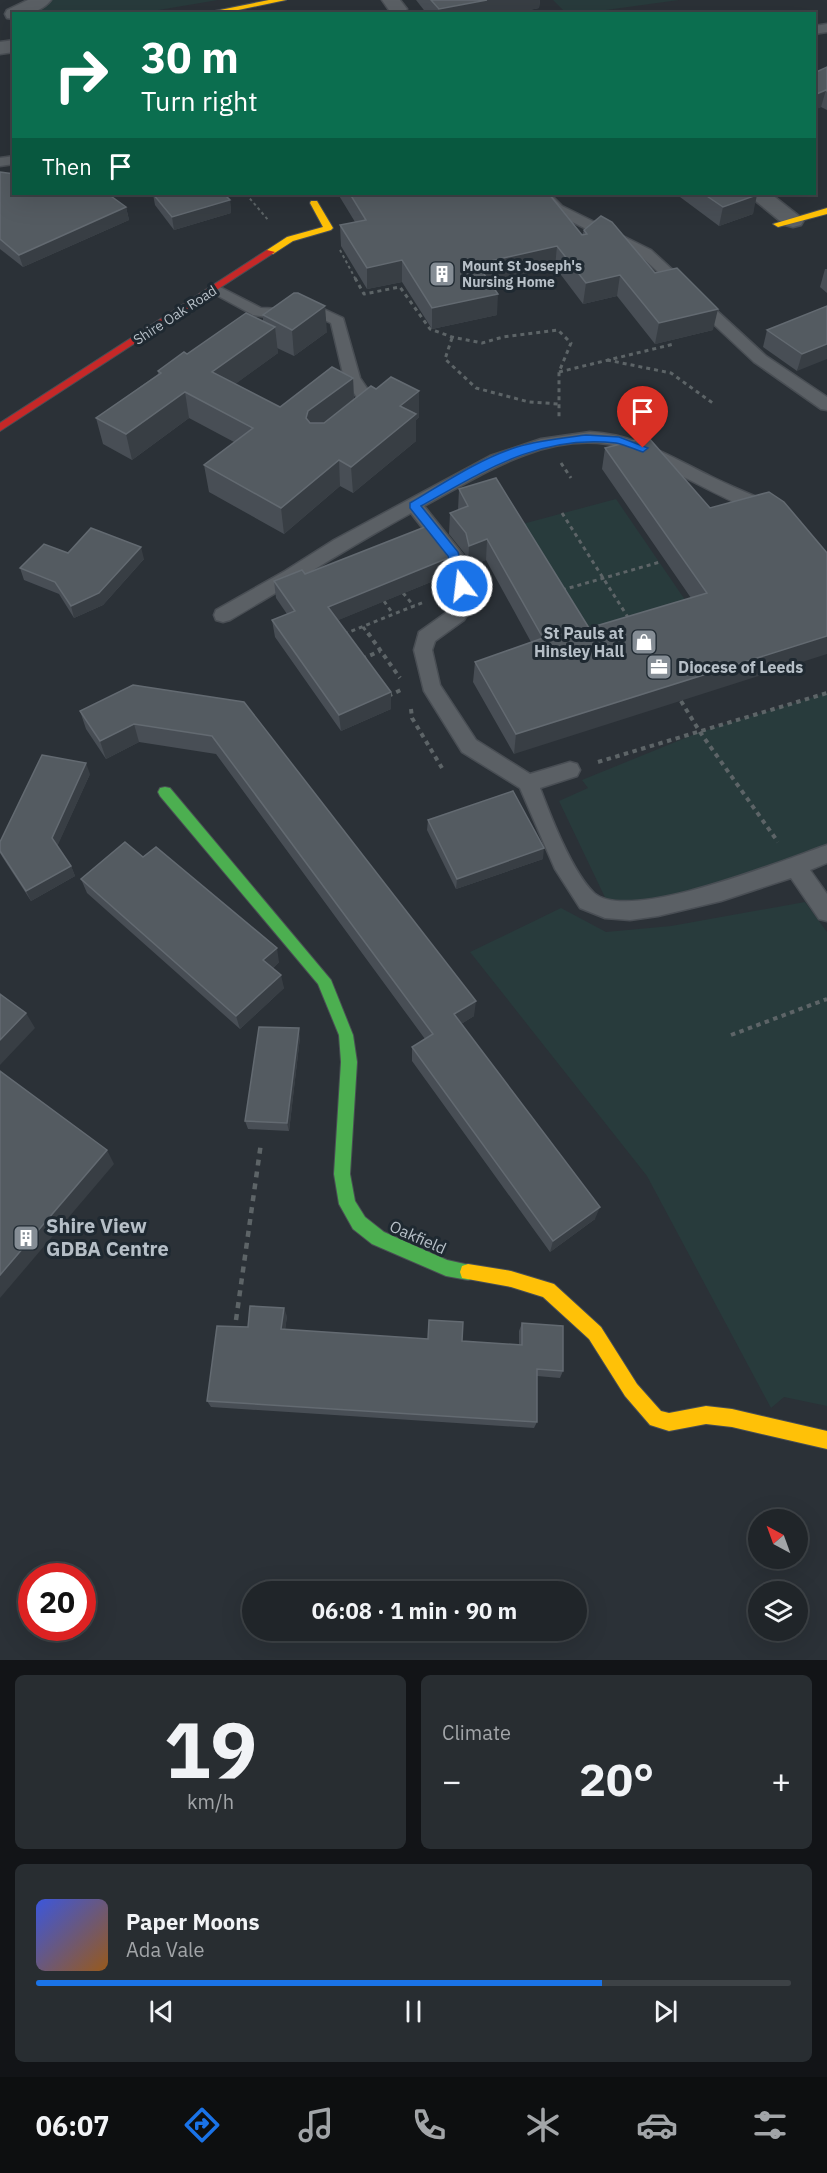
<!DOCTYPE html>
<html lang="en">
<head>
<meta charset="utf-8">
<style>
  body { margin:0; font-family:"IBM Plex Sans",sans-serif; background:#282d31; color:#f1f3f6; height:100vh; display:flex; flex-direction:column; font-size:22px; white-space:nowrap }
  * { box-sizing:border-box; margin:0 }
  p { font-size:20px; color:#a2a5a8 }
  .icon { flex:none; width:33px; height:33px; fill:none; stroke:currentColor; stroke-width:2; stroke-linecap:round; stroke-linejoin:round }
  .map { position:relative; height:1660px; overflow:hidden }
  .drawer { display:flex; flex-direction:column; gap:15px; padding:15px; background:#121417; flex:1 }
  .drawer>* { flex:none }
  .guide { position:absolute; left:12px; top:12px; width:804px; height:183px; border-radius:0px; box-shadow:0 6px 24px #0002,0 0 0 2px #3d4246; background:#0b6e4f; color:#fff; overflow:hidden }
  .needle { width:39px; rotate:319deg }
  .controls { position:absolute; left:748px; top:1509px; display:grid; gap:12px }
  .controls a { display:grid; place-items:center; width:60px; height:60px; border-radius:50%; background:#202529; box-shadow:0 6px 24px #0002,0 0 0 2px #3d4246; font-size:30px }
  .speed { position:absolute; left:18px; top:1563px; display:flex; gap:12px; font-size:30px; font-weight:700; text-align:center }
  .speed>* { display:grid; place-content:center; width:78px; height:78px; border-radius:50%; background:#202529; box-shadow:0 6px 24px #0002,0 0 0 2px #3d4246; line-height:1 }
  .speed .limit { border:9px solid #d22; background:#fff; color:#111 }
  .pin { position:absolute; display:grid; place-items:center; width:51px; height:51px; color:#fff; margin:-62px -26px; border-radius:50% 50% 50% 0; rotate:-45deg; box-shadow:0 0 6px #0007 }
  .pin .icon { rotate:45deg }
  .me { position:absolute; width:66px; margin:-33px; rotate:345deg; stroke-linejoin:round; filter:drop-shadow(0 0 4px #0008) }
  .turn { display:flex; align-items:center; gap:21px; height:126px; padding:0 30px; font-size:27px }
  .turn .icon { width:78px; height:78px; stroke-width:2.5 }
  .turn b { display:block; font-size:42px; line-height:51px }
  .then { display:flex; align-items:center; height:57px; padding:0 30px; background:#0003; gap:12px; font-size:22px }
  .big { font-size:45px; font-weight:700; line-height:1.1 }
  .drawer .widget { flex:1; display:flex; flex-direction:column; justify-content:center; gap:9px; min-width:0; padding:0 21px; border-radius:9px; background:#282d31 }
  .drawer .dial { align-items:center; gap:0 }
  .dial b { font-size:78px; line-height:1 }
  .song { display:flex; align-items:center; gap:18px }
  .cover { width:72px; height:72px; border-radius:9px; background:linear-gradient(135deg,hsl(230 70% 55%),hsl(30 70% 35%)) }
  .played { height:6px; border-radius:3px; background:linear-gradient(90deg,#1a73e8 75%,#3d4246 75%) }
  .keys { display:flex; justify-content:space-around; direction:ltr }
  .heat { display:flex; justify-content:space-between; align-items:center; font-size:33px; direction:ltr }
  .drawer .tiles { flex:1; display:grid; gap:15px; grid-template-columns:1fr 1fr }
  .widget:last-child { grid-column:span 2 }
  .trip { position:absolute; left:242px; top:1581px; width:345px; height:60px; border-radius:30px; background:#202529; box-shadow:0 6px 24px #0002,0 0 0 2px #3d4246; font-weight:700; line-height:60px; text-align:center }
  .tabs { display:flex; height:96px; justify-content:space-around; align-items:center; background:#0d0f10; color:#a2a5a8 }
  .tabs .icon { width:42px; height:42px }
  .tabs .selected { color:#1a73e8 }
  .tabs b { font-size:27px; color:#f1f3f6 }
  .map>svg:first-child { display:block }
  .green { fill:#283b3c }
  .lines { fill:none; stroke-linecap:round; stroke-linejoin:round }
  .lane-casing { stroke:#494e54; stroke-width:3 }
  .street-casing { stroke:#494e54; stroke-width:3 }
  .fast-casing { stroke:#494e54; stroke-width:2 }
  .slow-casing { stroke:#494e54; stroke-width:2 }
  .jam-casing { stroke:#494e54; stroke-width:2 }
  .path-far3 { stroke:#5d6467; stroke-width:2; stroke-dasharray:3 3; stroke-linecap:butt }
  .path-far2 { stroke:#5d6467; stroke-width:3; stroke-dasharray:4 4; stroke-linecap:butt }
  .path-far1 { stroke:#5d6467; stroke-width:4; stroke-dasharray:4.5 4.5; stroke-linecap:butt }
  .path { stroke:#5d6467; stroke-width:4.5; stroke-dasharray:6 6; stroke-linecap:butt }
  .lane { fill:#5b6065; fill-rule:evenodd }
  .street { fill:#5b6065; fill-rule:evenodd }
  .fast { fill:#4caf50; fill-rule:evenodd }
  .slow { fill:#ffc107; fill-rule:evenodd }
  .jam { fill:#c62828; fill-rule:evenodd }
  .wall { fill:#484e55 }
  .shaded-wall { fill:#383e44 }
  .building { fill:#545b61; stroke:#636a71; stroke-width:1.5 }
  .route { fill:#1a73e8; stroke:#114b97; stroke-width:1.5 }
  .labels { text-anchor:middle; stroke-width:6; stroke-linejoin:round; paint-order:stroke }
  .far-poi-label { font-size:14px; font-weight:bold; fill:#b6bfc7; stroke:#1f2931; text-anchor:start }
  .far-street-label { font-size:14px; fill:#b6bfc7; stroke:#1f2931 }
  .poi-label { font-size:16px; font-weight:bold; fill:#b6bfc7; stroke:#1f2931; text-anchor:end }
  .street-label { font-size:16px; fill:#b6bfc7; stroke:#1f2931 }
  .near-poi-label { font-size:20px; font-weight:bold; fill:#b6bfc7; stroke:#1f2931; text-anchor:start }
</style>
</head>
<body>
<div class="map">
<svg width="827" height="1660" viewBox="0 0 827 1660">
  <rect width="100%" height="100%" fill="#2b3137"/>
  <g class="green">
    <path d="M51 0H218L141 13 29 14Z"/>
    <path d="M553 0H679L584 13 567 14Z"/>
    <path d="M616 499 694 613 587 644 515 526Z"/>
    <path d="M827 693V854L796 867 611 910 559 801 588 788 582 780 700 732Z"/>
    <path d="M805 902 827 932V1406L784 1397 771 1408 647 1176 470 952 561 908 606 932 671 926Z"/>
  </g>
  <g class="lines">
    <g class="lane-casing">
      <g id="lane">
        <path d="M827 24V32L814 34V26Z"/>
        <path d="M14 156V164L0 166V158Z"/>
        <path d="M536 194H550L562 206 651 250 766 356 827 397V410L821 409 754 362 641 256 552 212Z"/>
        <path d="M216 285 261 308 285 309 315 305 343 318 360 378 377 403 362 417 356 418 350 417 348 413 360 402 344 378 331 323 313 315 285 319 253 315 211 292 209 289 211 286Z"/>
        <path d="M590 432C635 434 671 457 710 476 732 487 755 496 778 506L781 510 778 514C752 522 646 449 607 444 541 434 480 476 424 506L463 555 475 602 464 620 435 641 432 650 440 685 476 740 530 774 570 762 577 764 580 770 577 776 540 788C551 817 572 872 594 893 629 924 786 859 827 845V863L810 870 827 894V921L819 919 791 878 721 901 658 916 630 920 605 918 580 908 555 869 520 788 462 752 424 691 414 650 419 632 450 610 457 601 445 557 411 513C349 547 290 585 230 620L223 622 216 620 214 615 216 610 285 571 334 540 490 456 541 439Z"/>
      </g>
    </g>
    <g class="street-casing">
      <g id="street">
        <path d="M28 0H51C42 12 27 14 14 14V19L7 18 5 14 7 10Z"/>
        <path d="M382 0H400L407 9 402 14 391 13Z"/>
        <path d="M14 40V52L0 54V42Z"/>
        <path d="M747 194H771L804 220 801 225 793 227 785 225Z"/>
      </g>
    </g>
    <g class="fast-casing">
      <path id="fast" d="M165 787 170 788 331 980 353 1035 357 1062 350 1174 355 1201 365 1217 384 1232 447 1260 474 1266 476 1272 474 1278 468 1280 446 1276 372 1244 353 1229 339 1204 334 1174 341 1062 339 1035 318 984 160 796 158 792 160 788Z"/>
    </g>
    <g class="slow-casing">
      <g id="slow">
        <path d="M269 0H286L219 14H200Z"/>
        <path d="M311 201H317L333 228 331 230 293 241 273 254H267V250L287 237 323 227 310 203Z"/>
        <path d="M827 208V214L778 227 773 224Z"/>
        <path d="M468 1264 511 1271 554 1284 601 1327 637 1384 661 1411 669 1413 706 1406 732 1409 827 1431V1449L732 1427 706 1424 669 1431 650 1425 625 1396 589 1339 543 1297 511 1287 462 1278 460 1272 462 1266Z"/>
      </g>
    </g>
    <g class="jam-casing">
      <path id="jam" d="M267 250 275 252 0 431V423Z"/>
    </g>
    <g class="path-far3">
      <path d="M523 14 530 10"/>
      <path d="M246 194 269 221"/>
      <path d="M340 250 356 280"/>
    </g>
    <g class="path-far2">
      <path d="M355 278 364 294 400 287 430 329 452 337 482 343 503 337 558 330 571 343 559 372V419"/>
      <path d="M452 338 445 359 476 388 529 402 559 404"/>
      <path d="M607 360 671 373 714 404"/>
      <path d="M559 372 674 344"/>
      <path d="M561 463 571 478"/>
      <path d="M562 513 629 619"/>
      <path d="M562 590 660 562"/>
      <path d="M403 593 414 606"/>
      <path d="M384 601 393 614"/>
      <path d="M363 627 369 635"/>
      <path d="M344 634 424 602"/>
    </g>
    <g class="path-far1">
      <path d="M368 633 400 678"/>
      <path d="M362 659 380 651"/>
      <path d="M388 696 403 689"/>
      <path d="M681 701 700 732 778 842"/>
      <path d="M411 709 412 718 442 768"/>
      <path d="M598 762 827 693"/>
      <path d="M731 1035 827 999"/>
    </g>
    <path class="path" d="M236 1320 261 1143"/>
    <use href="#lane" class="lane"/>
    <use href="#street" class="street"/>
    <use href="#fast" class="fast"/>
    <use href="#slow" class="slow"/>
    <use href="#jam" class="jam"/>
  </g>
  <g class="wall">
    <path d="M416 0H540L539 8 510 14H427Z"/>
    <path d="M827 67V110L821 107 814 110V73Z"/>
    <path d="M0 172 126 207 129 220 23 267 0 249Z"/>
    <path d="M153 194H224L230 200 231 213 174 230 155 205Z"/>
    <path d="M338 194H549L582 235 584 230 655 273 713 330 655 344 617 296 583 304 555 267 490 282 497 315 432 329 402 282 367 289 341 246 340 225 355 222Z"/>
    <path d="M676 194H755L753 214 719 226Z"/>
    <path d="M825 269H827V293L820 287Z"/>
    <path d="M827 306 797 371 763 347 767 330Z"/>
    <path d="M263 315 327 332 294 356 277 348 278 353 235 384 280 407 353 378 354 399 419 417 416 420V441L353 493 340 486 284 534 209 492 204 465 234 442 189 418 132 460 103 444 96 418 158 374V371L187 354 263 321Z"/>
    <path d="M605 448 710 508 827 553 514 754 473 682 475 662 531 642 486 560 468 567 465 554 449 534 450 513 458 510 459 489 589 628 691 598 602 469Z"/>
    <path d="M68 553 144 559 103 605 74 618 59 594 24 580 20 568Z"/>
    <path d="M448 558V575L338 620 391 692V709L341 731 275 637 272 620 287 614 276 598 274 581 305 574Z"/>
    <path d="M244 702 474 1016 461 1024 595 1219 550 1252 412 1061V1047L425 1039 216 754 139 742 106 759 86 729 80 711Z"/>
    <path d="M90 774 57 846 71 866 75 876 31 901 3 858 0 853V842Z"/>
    <path d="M428 820 543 859 456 889 427 830Z"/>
    <path d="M143 857 279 962 273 968 284 988 240 1029 87 893 81 879Z"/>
    <path d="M300 1037 289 1131 248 1129 245 1121Z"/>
    <path d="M287 1316 285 1330 519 1345V1331L522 1323 563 1371 560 1378 537 1376V1422L534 1428 211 1407 207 1401 248 1327Z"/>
  </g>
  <g class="shaded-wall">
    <path d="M487 0H540L539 8 510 14H439V9Z"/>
    <path d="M826 90 821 107 814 110V95Z"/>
    <path d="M757 195 753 214 719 226 723 207Z"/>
    <path d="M230 200 231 213 174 230 172 217Z"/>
    <path d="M126 207 129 220 23 267 19 255Z"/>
    <path d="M557 246 555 267 476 285 477 264Z"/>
    <path d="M402 260V282L367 289V268Z"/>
    <path d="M620 275 617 296 583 304 586 283Z"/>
    <path d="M498 294 497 315 432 329V308Z"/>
    <path d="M325 306 327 332 294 356 292 330Z"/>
    <path d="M718 309 713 330 655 344 659 323Z"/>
    <path d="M275 327 278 353 216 398 212 372Z"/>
    <path d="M827 344V359L797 371 802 354Z"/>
    <path d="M353 378 354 404 311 437 306 418 308 411Z"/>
    <path d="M419 391V417L416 420V441L353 493 351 467 400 406Z"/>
    <path d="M185 392 189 418 132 460 126 434Z"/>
    <path d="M339 460 340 486 284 534 281 508Z"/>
    <path d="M487 539 486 560 468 567 469 546Z"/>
    <path d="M141 547 144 559 103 605 74 618 71 606Z"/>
    <path d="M448 558V575L329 624 328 607Z"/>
    <path d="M827 636V654L514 754 516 734Z"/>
    <path d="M391 692V709L341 731 339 715Z"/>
    <path d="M134 724 139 742 106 759 100 741Z"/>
    <path d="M86 763 90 774 56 849 52 838Z"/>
    <path d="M544 848 543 859 456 889 457 879Z"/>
    <path d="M71 866 75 876 31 901 26 891Z"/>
    <path d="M277 948 279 962 266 974 263 960Z"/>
    <path d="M281 975 284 988 240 1029 236 1016Z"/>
    <path d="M476 1001 474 1016 453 1029 454 1014Z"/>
    <path d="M26 1013 35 1028 0 1065V1040Z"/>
    <path d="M299 1028 300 1037 289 1131 287 1123Z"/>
    <path d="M107 1150 114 1164 0 1298V1275Z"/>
    <path d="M600 1207 595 1219 550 1252 553 1241Z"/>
    <path d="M284 1308 287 1316 284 1337 281 1329Z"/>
  </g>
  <g class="building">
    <path d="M431 0H487L439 9Z"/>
    <path d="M827 67V91L826 90 814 95V73Z"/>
    <path d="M0 172 14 174V194H108L126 207 19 255 0 239Z"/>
    <path d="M153 194H224L230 200 172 217Z"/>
    <path d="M350 194H549L582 235 587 234 584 230 601 216 612 222 655 273 677 268 718 309 659 323 620 275 586 283 557 246 477 264 498 294 432 308 402 260 367 268 340 225 366 220Z"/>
    <path d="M704 194H755L757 195 723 207Z"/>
    <path d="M294 293H298L325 306 292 330 263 315Z"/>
    <path d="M827 306V344L802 354 767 330Z"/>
    <path d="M246 313 275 327 212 372 280 407 332 367 353 378 308 411 306 418 310 423H324L371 386 376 389 391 377 419 391 400 406 416 414 351 467 339 460 281 508 204 465 253 428 185 392 126 434 96 418 161 373 158 371 184 352 187 354Z"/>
    <path d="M648 437 710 508 769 492 784 502 827 553V636L516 734 475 662 543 638 487 539 469 546 466 533 450 513 468 506 459 489 496 478 589 628 707 593 605 448Z"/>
    <path d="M430 525 443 541 448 558 328 607 391 692 339 715 272 620 295 611 274 581 302 570 305 574Z"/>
    <path d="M91 528 141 547 99 593 71 606 55 582 20 568 44 544 68 553Z"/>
    <path d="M133 685 244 702 476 1001 454 1014 600 1207 553 1241 412 1047 433 1034 212 736 134 724 100 741 80 711Z"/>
    <path d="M42 755 86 763 52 838 71 866 26 891 0 851V842Z"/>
    <path d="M513 791 544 848 457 879 428 820Z"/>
    <path d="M125 842 143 857 156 847 277 948 263 960 281 975 236 1016 81 879Z"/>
    <path d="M0 994 26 1013 0 1040Z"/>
    <path d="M259 1027 299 1028 287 1123 245 1121Z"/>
    <path d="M0 1071 107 1150 0 1275Z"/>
    <path d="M250 1306 284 1308 281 1329 428 1339 429 1320 463 1322 462 1341 522 1345V1323L563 1326V1371L537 1369V1422L207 1401 217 1326 248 1327Z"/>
  </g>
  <path class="route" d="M586 435 619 437 648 448 643 452C634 449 625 445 616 443 540 434 484 471 421 506L458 552 468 586 466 590H458L448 556 410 508V503C444 483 479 459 517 447 540 440 563 438 586 435Z"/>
  <defs>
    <g id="building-square" transform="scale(1.35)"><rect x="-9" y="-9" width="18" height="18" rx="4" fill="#858d95" stroke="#1f2931"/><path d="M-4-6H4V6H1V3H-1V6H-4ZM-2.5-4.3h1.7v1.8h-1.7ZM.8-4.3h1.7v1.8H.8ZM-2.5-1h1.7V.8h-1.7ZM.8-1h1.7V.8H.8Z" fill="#fff"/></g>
    <g id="shop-square" transform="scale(1.35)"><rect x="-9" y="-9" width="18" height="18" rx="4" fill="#858d95" stroke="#1f2931"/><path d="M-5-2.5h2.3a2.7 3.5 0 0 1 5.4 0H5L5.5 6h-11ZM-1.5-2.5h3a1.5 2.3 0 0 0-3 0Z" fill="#fff"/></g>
    <g id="office-square" transform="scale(1.35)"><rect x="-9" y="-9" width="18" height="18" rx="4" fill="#858d95" stroke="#1f2931"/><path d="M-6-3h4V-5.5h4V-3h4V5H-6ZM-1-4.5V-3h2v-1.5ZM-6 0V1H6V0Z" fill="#fff"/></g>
  </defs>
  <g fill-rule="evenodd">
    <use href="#building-square" x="442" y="274"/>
    <use href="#shop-square" x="644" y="642"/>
    <use href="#office-square" x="659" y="667"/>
    <use href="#building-square" x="26" y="1238"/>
  </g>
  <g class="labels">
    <g class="far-poi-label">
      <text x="462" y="271">Mount St Joseph's<tspan x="462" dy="16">Nursing Home</tspan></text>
    </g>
    <g class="far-street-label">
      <text transform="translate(175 315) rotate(-33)" y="5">Shire Oak Road</text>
    </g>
    <g class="poi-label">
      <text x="624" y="639">St Pauls at<tspan x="624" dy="18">Hinsley Hall</tspan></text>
      <text x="678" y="673" text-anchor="start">Diocese of Leeds</text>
    </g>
    <g class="street-label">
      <text transform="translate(418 1237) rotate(24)" y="6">Oakfield</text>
    </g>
    <g class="near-poi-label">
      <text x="46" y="1233">Shire View<tspan x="46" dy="23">GDBA Centre</tspan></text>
    </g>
  </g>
</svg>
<div class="controls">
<a><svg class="needle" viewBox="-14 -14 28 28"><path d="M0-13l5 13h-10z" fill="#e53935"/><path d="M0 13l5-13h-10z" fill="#a2a5a8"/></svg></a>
<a><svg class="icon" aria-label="layers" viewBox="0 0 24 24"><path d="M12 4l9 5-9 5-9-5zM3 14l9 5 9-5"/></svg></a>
</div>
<div class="speed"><div class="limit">20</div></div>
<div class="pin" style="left:643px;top:448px;background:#d93025"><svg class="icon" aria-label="arrive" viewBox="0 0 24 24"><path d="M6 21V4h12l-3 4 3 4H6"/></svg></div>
<svg class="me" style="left:462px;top:586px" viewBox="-20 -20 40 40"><circle r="17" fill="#1a73e8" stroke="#fff" stroke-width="3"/><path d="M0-11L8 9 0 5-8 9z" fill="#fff"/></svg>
<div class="trip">06:08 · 1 min · 90 m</div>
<div class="guide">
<div class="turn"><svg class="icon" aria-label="right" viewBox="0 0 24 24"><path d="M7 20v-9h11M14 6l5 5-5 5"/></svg><div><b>30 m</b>Turn right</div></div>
<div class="then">Then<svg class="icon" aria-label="arrive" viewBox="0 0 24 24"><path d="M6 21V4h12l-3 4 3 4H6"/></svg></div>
</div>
</div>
<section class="drawer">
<div class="tiles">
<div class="widget dial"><b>19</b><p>km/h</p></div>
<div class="widget"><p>Climate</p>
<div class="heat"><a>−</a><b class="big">20°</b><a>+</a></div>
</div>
<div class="widget">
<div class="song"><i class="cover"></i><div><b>Paper Moons</b><p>Ada Vale</p></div></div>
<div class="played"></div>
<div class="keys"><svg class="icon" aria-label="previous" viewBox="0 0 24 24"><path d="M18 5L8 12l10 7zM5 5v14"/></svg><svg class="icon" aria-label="pause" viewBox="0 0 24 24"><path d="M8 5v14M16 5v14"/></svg><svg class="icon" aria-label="next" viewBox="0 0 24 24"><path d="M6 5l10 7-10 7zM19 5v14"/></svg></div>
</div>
</div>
</section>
<nav class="tabs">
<b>06:07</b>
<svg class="icon selected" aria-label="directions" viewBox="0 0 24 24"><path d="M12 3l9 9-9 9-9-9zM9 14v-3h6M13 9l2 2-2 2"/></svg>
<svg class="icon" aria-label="music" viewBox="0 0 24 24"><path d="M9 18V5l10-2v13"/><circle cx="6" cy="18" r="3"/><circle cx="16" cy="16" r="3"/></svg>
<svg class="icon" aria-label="phone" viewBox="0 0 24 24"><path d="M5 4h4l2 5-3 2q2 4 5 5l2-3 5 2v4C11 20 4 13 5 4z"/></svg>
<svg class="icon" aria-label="climate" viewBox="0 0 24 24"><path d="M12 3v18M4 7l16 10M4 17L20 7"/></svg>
<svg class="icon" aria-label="car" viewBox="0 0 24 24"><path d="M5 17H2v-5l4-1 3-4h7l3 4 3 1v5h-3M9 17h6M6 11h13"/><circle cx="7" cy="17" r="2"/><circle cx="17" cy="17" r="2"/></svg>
<svg class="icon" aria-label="filters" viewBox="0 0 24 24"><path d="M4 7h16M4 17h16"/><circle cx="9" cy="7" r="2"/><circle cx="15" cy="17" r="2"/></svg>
</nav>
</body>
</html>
